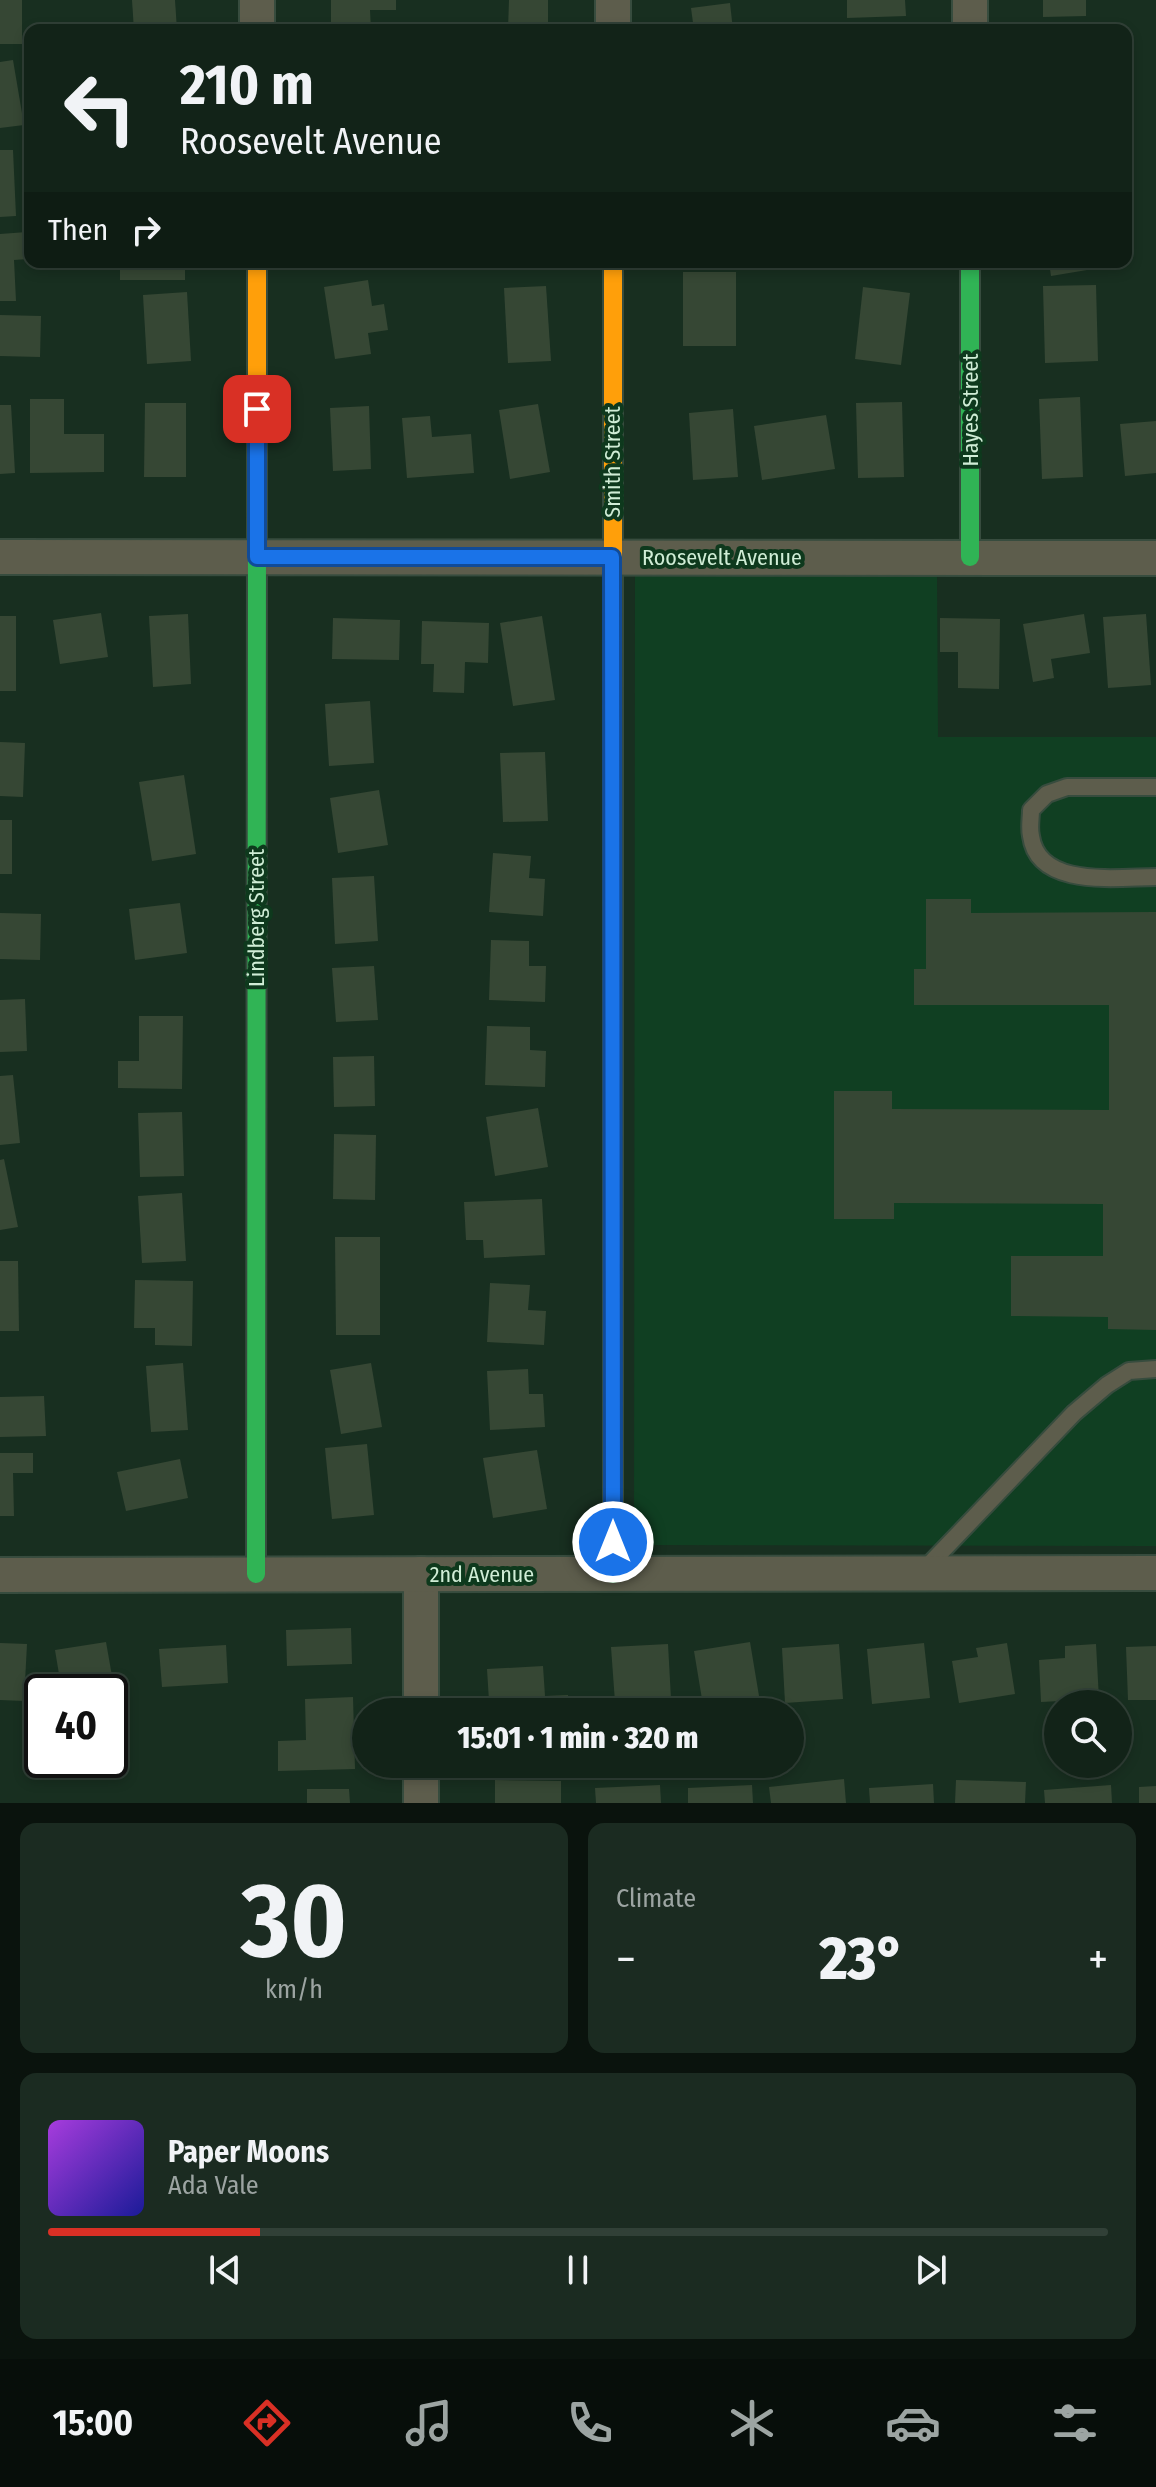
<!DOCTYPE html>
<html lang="en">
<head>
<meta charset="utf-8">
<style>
  body { margin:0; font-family:"Fira Sans Condensed",sans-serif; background:#1b2b21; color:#f1f3f6; height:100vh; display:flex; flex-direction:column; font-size:30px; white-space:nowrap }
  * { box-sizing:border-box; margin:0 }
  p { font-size:26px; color:#9ca4a2 }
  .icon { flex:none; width:44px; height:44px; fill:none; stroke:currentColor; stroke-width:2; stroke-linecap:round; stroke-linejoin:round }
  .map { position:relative; height:1803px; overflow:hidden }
  .side { display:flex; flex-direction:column; gap:20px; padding:20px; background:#0a130d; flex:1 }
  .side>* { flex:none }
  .guide { position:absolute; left:24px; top:24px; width:1108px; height:244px; border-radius:16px; box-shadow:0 4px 12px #0003,0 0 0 2px #314037; background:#122318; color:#f1f3f6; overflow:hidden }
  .buttons { position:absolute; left:1044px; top:1690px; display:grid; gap:16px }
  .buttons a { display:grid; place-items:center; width:88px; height:88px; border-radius:50%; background:#122318; box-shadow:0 4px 12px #0003,0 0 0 2px #314037; font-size:40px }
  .speed { position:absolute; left:24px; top:1674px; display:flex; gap:16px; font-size:40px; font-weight:700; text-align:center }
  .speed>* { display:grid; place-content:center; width:104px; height:104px; border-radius:50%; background:#122318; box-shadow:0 4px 12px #0003,0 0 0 2px #314037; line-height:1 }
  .speed .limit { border:4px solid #111; border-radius:12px; background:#fff; color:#111 }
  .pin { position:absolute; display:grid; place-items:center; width:68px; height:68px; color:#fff; margin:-34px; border-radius:16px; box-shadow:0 4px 12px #0006 }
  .me { position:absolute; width:88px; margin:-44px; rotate:0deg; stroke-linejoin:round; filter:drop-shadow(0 0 6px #0008) }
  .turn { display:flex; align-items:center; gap:28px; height:168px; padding:0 24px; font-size:36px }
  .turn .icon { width:104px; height:104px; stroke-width:2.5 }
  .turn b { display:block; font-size:56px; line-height:68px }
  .then { display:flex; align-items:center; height:76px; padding:0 24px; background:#0003; gap:16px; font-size:30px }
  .big { font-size:60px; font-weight:800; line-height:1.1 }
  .side .widget { flex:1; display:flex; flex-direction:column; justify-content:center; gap:12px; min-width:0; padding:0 28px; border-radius:16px; background:#1b2b21 }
  .side .dial { align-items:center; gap:0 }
  .dial b { font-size:104px; line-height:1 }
  .song { display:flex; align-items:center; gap:24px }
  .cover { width:96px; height:96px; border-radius:12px; background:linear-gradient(135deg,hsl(280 70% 55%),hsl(240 70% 35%)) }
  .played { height:8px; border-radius:4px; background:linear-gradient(90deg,#d93025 20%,#314037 20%) }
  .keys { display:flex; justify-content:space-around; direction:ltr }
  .heat { display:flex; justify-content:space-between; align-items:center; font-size:44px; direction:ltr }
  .side .tiles { flex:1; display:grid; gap:20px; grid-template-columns:1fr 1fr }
  .widget:last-child { grid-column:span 2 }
  .trip { position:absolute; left:352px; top:1698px; width:452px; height:80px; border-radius:40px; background:#122318; box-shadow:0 4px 12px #0003,0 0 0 2px #314037; font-weight:800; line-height:80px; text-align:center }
  .menu { display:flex; height:128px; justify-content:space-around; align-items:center; background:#070e0a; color:#9ca4a2 }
  .menu .icon { width:56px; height:56px }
  .menu .active { color:#d93025 }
  .menu b { font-size:36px; color:#f1f3f6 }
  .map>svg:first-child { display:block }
  .built { fill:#103f22 }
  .building { fill:#364734 }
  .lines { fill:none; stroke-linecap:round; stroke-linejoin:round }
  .lane-casing { stroke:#374c3e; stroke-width:20 }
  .street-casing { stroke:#374c3e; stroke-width:38 }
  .fast-casing { stroke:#374c3e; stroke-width:22 }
  .slow-casing { stroke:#374c3e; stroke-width:22 }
  .lane { stroke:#5d5d4c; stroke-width:16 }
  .street { stroke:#5d5d4c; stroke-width:34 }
  .fast { stroke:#30b455; stroke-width:18 }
  .slow { stroke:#ff9f0a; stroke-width:18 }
  .route-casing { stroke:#114b97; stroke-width:20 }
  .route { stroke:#1a73e8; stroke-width:14 }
  .labels { text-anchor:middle; stroke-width:8; stroke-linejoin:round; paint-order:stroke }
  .street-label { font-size:22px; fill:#d0edd6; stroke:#0e391d }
</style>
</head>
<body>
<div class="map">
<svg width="1156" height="1803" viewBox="0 0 1156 1803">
  <rect width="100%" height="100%" fill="#182f20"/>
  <path class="built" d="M635 569 937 570 938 737H1156V1546L634 1545Z"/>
  <g class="building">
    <rect x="0" y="0" width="22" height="44"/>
    <path d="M132 0H175L177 30H134Z"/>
    <path d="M331 0H396V10H370L371 30H331Z"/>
    <path d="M509 0H548V30H508Z"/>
    <path d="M847 0H905L906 16 847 18Z"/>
    <path d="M1043 0H1086V16L1043 17Z"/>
    <path d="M730 3 733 30H694L691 8Z"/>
    <path d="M13 60 24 125 0 128V62Z"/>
    <path d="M0 150H13L16 216 0 217Z"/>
    <path d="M27 232 28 259 14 260 16 301H0V234Z"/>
    <rect x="120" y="262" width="65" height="18"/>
    <path d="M1049 262H1092L1093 269 1051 276Z"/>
    <rect x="683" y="272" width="53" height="74"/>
    <path d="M368 280 372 306 384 304 388 330 368 333 371 354 335 359 324 287Z"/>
    <path d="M1096 285 1098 361 1045 363 1043 286Z"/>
    <path d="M546 286 551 361 508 363 504 288Z"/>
    <path d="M863 287 910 293 901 365 855 359Z"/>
    <path d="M187 292 191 361 147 364 143 295Z"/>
    <path d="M0 315 41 316 40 357 0 356Z"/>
    <path d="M1080 397 1083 477 1042 479 1039 399Z"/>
    <path d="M30 399H64V434H104V472L30 473Z"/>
    <path d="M902 402 904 477 858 478 856 403Z"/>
    <path d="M145 403H186V477H144Z"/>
    <path d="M538 404 550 472 510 479 499 410Z"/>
    <path d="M0 405H11L15 473 0 474Z"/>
    <path d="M369 406 371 469 333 471 330 408Z"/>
    <path d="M733 409 738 477 693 480 689 413Z"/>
    <path d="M826 415 835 469 762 480 754 426Z"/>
    <path d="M430 416 432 437 471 434 474 473 407 478 402 418Z"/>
    <path d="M1156 421V473L1125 476 1120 424Z"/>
    <path d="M101 613 108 657 60 664 53 620Z"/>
    <path d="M188 614 191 684 153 687 149 616Z"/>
    <path d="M1084 614 1090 653 1051 659 1054 678 1033 682 1023 624Z"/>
    <path d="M1146 614 1151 685 1108 688 1103 617Z"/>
    <rect x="0" y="616" width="16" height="75"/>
    <path d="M542 616 555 700 513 706 500 623Z"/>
    <path d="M333 618 400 620 399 660 332 659Z"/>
    <path d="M940 618 1000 619 999 689 958 688V652H940Z"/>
    <path d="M422 621 489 623 488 663 465 662 464 693 433 692 434 664H421Z"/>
    <path d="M370 701 374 763 329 766 325 704Z"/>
    <path d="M0 742 25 743 23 797 0 796Z"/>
    <path d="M545 752 548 821 503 822 500 753Z"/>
    <path d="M184 775 196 854 152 861 139 782Z"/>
    <path d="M379 790 388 845 338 853 330 798Z"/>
    <rect x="0" y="820" width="12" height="54"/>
    <path d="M493 853 531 856 529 878 545 879 543 916 489 912Z"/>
    <path d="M374 876 378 941 335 944 332 878Z"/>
    <path d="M926 899H971V913L1156 912V1330L1108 1329V1317L1011 1316V1256H1103V1204L894 1203V1219H834V1091H892V1109L1109 1110V1005H914V969H926Z"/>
    <path d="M180 903 187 953 135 960 129 909Z"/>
    <path d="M0 913 41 914 40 960 0 959Z"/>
    <path d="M491 940 529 941V966H546L545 1002 489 1000Z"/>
    <path d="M374 966 378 1020 336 1022 332 968Z"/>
    <path d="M25 999 27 1051 0 1052V1000Z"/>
    <path d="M139 1016H183L182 1089 118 1088V1061H139Z"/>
    <path d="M487 1026 530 1027V1050L546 1051 545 1087 485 1085Z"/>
    <path d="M374 1056 375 1106 334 1107 333 1057Z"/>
    <path d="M13 1075 20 1143 0 1145V1076Z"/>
    <path d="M538 1108 548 1167 495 1176 486 1117Z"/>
    <path d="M182 1112 184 1176 140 1177 138 1113Z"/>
    <path d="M334 1134 376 1135 375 1200 333 1199Z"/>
    <path d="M4 1159 18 1227 0 1230V1160Z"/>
    <path d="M182 1193 186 1261 142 1263 138 1196Z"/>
    <path d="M542 1199 545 1255 484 1258 483 1240H466L464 1202Z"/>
    <path d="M335 1237H380V1335H336Z"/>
    <path d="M0 1261H18L19 1331H0Z"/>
    <path d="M135 1280 193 1281 192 1346 155 1345V1328H134Z"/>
    <path d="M490 1283 530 1285 528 1310 546 1311 544 1345 487 1342Z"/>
    <path d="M183 1363 188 1430 151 1432 146 1366Z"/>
    <path d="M371 1363 382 1427 341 1434 330 1370Z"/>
    <path d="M528 1369 529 1394H543L545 1427 490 1430 487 1371Z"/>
    <path d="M44 1396 46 1436 0 1437V1397Z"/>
    <path d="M367 1444 374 1515 332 1519 325 1448Z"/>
    <path d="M537 1450 547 1509 493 1518 483 1458Z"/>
    <path d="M0 1453H33V1473H13L14 1516H0Z"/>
    <path d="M180 1459 188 1498 126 1511 117 1472Z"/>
    <path d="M351 1628 352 1664 287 1666 286 1630Z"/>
    <path d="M106 1642 115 1693 62 1692 55 1650Z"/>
    <path d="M750 1642 759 1696 703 1705 694 1651Z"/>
    <path d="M0 1643 27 1644 24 1701 0 1700Z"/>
    <path d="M924 1643 930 1698 872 1704 867 1649Z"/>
    <path d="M1007 1643 1015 1694 959 1703 952 1661 978 1657 976 1648Z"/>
    <path d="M668 1644 671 1699 615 1702 611 1647Z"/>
    <path d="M839 1644 843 1699 785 1703 782 1648Z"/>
    <path d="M1096 1644 1099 1699 1041 1702 1039 1660 1065 1658V1646Z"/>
    <path d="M226 1645 228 1683 162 1687 159 1649Z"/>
    <path d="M1156 1646V1700H1128L1126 1647Z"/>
    <path d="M543 1666 545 1696 568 1695V1712H504V1700L489 1701 487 1669Z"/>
    <path d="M353 1697 355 1769 278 1771V1741L306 1740 305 1699Z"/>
    <path d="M844 1779 846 1803H771L769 1787Z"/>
    <path d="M495 1780 561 1781V1803H495Z"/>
    <path d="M956 1780 1026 1782 1025 1803H955Z"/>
    <path d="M933 1784 934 1803H870L869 1788Z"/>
    <path d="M660 1785 661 1803H596L595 1788Z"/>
    <path d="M752 1785 753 1803H688V1788Z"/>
    <path d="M1111 1785 1112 1803H1045L1044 1790Z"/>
    <path d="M1156 1786V1803H1139V1787Z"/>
    <path d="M307 1789H349L350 1803H307Z"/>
  </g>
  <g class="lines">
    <g class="lane-casing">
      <g id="lane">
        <path d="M1156 787H1067L1047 794 1031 810C1031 818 1029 828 1031 836 1038 889 1118 877 1156 877"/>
        <path d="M923 1571 1074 1413 1107 1385 1129 1371 1156 1369"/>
      </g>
    </g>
    <g class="street-casing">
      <g id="street">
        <path d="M257 30V0"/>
        <path d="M613 30V0"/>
        <path d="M970 30V0"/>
        <path d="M0 557 1156 558"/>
        <path d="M421 1574V1712"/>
        <path d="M0 1575 1156 1573"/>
        <path d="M421 1764V1803"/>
      </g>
    </g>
    <g class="fast-casing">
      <g id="fast">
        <path d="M970 262V557"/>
        <path d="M613 687V1574"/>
        <path d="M256 1574 257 513"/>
      </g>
    </g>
    <g class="slow-casing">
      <g id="slow">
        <path d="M613 262V687"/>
        <path d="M257 513V262"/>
      </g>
    </g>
    <use href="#lane" class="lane"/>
    <use href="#street" class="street"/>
    <use href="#fast" class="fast"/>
    <use href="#slow" class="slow"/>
  </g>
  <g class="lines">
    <g class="route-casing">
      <path id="route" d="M257 409V557H612L613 1542"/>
    </g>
    <use href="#route" class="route"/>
  </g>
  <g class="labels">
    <g class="street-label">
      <text transform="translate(970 410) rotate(-90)" y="8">Hayes Street</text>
      <text transform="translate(612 462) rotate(-90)" y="8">Smith Street</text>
      <text x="722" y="565">Roosevelt Avenue</text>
      <text transform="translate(256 918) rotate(-90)" y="8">Lindberg Street</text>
      <text x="482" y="1582">2nd Avenue</text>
    </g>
  </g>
</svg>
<div class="buttons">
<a><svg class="icon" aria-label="search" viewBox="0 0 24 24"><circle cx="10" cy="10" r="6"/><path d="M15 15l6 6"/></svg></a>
</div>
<div class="speed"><div class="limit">40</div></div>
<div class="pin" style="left:257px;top:409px;background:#d93025"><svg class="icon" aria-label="arrive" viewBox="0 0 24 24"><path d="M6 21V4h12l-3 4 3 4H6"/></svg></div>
<svg class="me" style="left:613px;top:1542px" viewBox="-20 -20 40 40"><circle r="17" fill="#1a73e8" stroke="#fff" stroke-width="3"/><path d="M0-11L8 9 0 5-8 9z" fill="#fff"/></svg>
<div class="trip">15:01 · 1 min · 320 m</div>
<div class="guide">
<div class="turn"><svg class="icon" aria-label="left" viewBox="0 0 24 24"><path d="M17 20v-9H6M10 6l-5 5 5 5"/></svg><div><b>210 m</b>Roosevelt Avenue</div></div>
<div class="then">Then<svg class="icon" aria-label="right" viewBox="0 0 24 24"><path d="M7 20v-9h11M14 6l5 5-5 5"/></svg></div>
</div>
</div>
<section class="side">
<div class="tiles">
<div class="widget dial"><b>30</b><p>km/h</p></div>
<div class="widget"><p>Climate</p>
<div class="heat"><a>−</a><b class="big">23°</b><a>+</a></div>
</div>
<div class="widget">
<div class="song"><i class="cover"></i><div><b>Paper Moons</b><p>Ada Vale</p></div></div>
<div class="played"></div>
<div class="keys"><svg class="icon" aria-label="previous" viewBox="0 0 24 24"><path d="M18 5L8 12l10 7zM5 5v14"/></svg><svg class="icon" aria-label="pause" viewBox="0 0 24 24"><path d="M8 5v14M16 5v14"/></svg><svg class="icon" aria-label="next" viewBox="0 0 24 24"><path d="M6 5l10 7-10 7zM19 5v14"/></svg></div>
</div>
</div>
</section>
<nav class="menu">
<b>15:00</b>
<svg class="icon active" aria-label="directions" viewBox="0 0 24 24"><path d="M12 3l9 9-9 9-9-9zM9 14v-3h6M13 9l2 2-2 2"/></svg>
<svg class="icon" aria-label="music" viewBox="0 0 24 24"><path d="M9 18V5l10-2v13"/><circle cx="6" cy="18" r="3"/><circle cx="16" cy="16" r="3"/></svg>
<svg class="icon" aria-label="phone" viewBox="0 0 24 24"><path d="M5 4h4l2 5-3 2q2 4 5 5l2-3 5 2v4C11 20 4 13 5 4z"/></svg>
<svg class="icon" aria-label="climate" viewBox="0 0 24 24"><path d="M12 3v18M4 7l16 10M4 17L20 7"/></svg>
<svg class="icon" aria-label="car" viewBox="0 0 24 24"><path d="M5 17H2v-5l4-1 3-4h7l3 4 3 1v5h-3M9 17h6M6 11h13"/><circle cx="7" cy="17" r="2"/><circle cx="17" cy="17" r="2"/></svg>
<svg class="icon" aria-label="filters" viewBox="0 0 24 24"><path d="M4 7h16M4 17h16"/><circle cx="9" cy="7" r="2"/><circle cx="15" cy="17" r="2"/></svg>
</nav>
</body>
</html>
